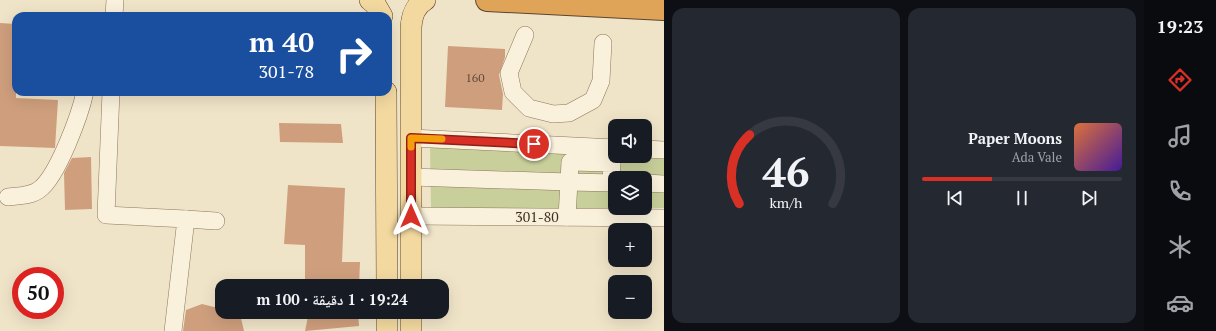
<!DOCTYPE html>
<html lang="ar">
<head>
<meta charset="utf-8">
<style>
  body { margin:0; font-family:"PT Serif","Noto Naskh Arabic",serif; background:#242831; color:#f1f3f6; direction:rtl; height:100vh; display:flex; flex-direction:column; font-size:15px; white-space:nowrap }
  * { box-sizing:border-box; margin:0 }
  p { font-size:13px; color:#9ea1a6 }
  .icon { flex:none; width:22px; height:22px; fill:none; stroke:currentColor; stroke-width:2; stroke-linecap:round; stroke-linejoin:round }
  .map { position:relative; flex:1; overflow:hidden; direction:ltr }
  .sheet { display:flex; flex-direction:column; gap:8px; padding:8px; background:#0d0f14; width:480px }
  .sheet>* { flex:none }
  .top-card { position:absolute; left:12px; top:12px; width:380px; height:84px; border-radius:12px; box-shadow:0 4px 16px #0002; direction:rtl; background:#1a4fa0; color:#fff; overflow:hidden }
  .fabs { position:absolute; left:608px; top:119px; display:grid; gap:8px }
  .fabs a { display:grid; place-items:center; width:44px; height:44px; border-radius:8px; background:#171b24; box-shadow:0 4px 16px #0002; font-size:20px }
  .speed { position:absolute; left:12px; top:267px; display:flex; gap:8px; font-size:20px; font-weight:700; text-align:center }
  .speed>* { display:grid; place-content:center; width:52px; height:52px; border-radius:50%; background:#171b24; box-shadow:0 4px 16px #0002; line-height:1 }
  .speed .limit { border:6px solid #d22; background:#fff; color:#111 }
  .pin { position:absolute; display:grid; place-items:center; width:34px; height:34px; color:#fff; margin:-17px; border:2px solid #fff; border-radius:50%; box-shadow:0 1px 4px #0007 }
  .me { position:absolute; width:44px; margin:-22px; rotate:0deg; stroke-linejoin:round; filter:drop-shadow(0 0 3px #0008) }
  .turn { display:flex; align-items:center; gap:14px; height:84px; padding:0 12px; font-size:18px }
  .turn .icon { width:52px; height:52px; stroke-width:2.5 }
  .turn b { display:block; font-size:28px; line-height:34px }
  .sheet .widget { flex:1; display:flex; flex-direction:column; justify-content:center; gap:6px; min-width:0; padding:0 14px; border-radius:12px; background:#242831 }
  .sheet .dial { align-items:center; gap:0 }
  .dial svg { height:104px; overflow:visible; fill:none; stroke:#363941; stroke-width:7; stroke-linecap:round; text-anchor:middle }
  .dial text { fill:#f1f3f6; stroke:none }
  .song { display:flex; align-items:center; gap:12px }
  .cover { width:48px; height:48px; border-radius:6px; background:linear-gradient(135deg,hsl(20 70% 55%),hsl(260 70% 35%)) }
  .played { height:4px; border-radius:2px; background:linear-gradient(90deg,#d93025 35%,#363941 35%) }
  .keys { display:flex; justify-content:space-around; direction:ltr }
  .sheet .tiles { flex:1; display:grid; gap:8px; grid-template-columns:repeat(2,1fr) }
  .trip { position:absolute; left:215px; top:279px; width:234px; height:40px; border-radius:12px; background:#171b24; box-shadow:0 4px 16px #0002; font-weight:600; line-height:40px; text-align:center; direction:rtl }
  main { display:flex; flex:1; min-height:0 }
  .tab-bar { display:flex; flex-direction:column; width:72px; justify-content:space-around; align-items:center; background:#090b0e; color:#9ea1a6 }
  .tab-bar .icon { width:28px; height:28px }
  .tab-bar .active { color:#d93025 }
  .tab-bar b { font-size:18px; color:#f1f3f6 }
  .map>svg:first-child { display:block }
  .green { fill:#c9cf9b }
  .building { fill:#cf9f7d }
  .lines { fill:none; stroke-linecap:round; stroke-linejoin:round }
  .minor-casing { stroke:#8d765c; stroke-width:18 }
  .major-casing { stroke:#5b4430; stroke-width:22 }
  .highway-casing { stroke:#5b4430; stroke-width:24 }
  .minor { stroke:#faf1dc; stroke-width:17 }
  .major { stroke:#f3d9a0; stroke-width:21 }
  .highway { stroke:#e0a458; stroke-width:22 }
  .route-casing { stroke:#8d1f18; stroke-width:10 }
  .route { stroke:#d93025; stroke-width:7 }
  .slow { stroke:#f59e0b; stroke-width:7 }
  .labels { text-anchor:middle; stroke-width:3.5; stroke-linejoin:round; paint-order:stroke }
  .number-label { font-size:12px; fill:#624a37 }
  .street-label { font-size:14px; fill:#3d2e20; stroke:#f7eed8 }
</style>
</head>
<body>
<main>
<nav class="tab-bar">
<b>19:23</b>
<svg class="icon active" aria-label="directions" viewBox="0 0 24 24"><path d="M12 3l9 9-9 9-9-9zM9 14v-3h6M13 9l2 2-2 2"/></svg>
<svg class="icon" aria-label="music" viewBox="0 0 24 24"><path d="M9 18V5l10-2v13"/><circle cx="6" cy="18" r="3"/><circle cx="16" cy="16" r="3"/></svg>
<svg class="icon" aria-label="phone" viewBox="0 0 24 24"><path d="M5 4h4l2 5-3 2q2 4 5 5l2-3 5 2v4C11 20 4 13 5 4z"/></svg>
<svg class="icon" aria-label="climate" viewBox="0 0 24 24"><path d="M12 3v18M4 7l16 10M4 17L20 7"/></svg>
<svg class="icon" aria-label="car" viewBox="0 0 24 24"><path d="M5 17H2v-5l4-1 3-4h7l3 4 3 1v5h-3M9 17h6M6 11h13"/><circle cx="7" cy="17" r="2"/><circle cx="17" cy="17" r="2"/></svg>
</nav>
<section class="sheet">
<div class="tiles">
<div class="widget">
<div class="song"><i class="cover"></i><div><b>Paper Moons</b><p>Ada Vale</p></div></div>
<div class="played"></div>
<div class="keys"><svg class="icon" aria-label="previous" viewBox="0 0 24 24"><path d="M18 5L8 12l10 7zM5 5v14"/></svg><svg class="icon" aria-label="pause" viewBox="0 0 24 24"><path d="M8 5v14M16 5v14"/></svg><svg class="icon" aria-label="next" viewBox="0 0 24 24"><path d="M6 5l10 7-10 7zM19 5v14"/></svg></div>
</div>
<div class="widget dial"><svg viewBox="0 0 100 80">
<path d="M14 69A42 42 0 1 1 86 69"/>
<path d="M14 69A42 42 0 0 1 22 16" stroke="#d93025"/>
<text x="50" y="56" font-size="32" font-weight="700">46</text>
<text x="50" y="72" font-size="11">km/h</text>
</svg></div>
</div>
</section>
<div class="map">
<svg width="664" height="331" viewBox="0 0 664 331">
  <rect width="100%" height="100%" fill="#f0e4c8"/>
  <path class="green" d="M430 147 664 159V208H645V178H615V208L431 209Z"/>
  <g class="building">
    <path d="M0 23 16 24V98L58 100 55 148 0 146Z"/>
    <path d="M448 46 505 49V57L499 75 503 94 502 110 445 107Z"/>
    <path d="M279 123 341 124 343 143 280 142Z"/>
    <path d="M91 157 92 209 65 210 64 173 72 158Z"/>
    <path d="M288 185 345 188 342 262H360L359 286H305V245L284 244Z"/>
    <path d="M202 304 222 309V312H232L240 314 244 331H183L186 310Z"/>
    <path d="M309 312H358L359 326 305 331Z"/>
  </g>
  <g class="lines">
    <g class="minor-casing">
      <g id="minor">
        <path d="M114 16 115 0"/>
        <path d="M525 35 509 73 513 92 529 108 553 114 569 113 593 100 601 81 603 43"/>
        <path d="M111 92 106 215 186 219 173 331"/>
        <path d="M411 138 615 148"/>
        <path d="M645 149 664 150"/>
        <path d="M411 177 569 182 567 217"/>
        <path d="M611 183 612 163 570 162 569 182 615 183"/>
        <path d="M645 183 664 184"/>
        <path d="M8 197C18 196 32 196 40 189 58 175 80 115 85 92"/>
        <path d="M411 216 664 218"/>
        <path d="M186 219 216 221"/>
      </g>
    </g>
    <g class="major-casing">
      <g id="major">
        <path d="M370 0 375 4 382 16"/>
        <path d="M386 92 387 286"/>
        <path d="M411 286V27C412 15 415 6 425 0"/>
        <path d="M387 312V331"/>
        <path d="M411 331V312"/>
      </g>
    </g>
    <g class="highway-casing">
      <path id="highway" d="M487 0 664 9"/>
    </g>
    <use href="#minor" class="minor"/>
    <use href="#major" class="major"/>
    <use href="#highway" class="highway"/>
  </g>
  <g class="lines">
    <g class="route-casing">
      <path id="route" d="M411 216V138L534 144"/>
    </g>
    <use href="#route" class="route"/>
    <path class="slow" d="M411 147V138L442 139"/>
  </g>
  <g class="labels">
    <g class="number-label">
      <text x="475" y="82">160</text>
    </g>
    <g class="street-label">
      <text x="537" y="222">301-80</text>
    </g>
  </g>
</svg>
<div class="fabs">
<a><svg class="icon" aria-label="sound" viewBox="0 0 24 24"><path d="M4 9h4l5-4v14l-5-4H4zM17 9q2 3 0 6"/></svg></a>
<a><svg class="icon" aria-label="layers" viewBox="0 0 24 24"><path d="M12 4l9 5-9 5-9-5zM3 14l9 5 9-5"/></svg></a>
<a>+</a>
<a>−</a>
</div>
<div class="speed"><div class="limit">50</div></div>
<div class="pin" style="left:534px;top:144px;background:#d93025"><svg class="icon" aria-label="arrive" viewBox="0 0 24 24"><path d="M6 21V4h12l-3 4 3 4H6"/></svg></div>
<svg class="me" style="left:411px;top:216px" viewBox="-20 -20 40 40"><path d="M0-17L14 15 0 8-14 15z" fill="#d93025" stroke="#fff" stroke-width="4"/></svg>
<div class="trip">19:24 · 1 دقيقة · 100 m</div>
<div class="top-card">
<div class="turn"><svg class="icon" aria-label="right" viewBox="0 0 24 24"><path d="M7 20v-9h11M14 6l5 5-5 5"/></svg><div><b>40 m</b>301-78</div></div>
</div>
</div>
</main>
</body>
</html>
